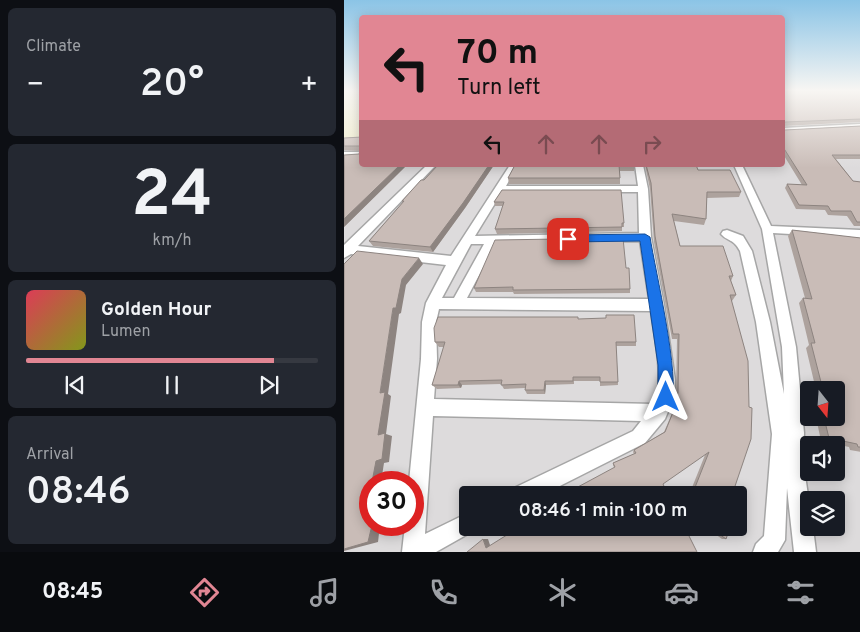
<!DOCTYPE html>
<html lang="en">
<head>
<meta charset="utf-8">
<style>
  body { margin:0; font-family:Overpass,sans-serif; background:#242831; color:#f1f3f6; height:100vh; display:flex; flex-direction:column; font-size:19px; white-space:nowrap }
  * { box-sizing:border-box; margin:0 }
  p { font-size:16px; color:#9ea1a6 }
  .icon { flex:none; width:28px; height:28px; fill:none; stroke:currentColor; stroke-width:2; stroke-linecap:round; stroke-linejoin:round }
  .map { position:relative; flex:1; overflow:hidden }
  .sheet { display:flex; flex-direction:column; gap:8px; padding:8px; background:#0d0f14; width:344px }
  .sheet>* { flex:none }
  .top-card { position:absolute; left:15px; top:15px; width:426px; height:152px; border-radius:5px; box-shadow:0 2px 12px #0003; background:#e18693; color:#111; overflow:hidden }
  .needle { width:32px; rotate:163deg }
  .buttons { position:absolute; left:456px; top:381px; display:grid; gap:10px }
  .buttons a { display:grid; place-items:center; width:45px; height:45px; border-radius:5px; background:#171b24; box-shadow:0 2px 12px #0003; font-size:25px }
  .speed { position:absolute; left:15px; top:471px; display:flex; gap:10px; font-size:25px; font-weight:700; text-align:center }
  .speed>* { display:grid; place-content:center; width:65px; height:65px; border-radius:50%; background:#171b24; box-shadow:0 2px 12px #0003; line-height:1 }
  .speed .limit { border:8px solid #d22; background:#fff; color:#111 }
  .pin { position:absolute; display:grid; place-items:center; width:42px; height:42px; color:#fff; margin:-21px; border-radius:10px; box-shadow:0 2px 8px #0006 }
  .me { position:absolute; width:55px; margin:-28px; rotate:0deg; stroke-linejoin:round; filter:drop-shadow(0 0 4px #0008) }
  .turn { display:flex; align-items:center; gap:18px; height:105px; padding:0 15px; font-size:22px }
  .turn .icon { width:65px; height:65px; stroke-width:2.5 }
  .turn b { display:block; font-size:35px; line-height:42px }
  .lanes { display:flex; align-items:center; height:48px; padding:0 15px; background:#0003; justify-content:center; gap:25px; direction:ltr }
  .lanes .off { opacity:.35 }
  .big { font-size:38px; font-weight:600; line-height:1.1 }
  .sheet .tile { flex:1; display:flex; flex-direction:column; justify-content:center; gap:8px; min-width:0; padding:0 18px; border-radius:8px; background:#242831 }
  .sheet .dial { align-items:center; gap:0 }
  .dial b { font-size:65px; line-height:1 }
  .song { display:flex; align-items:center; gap:15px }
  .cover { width:60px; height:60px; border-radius:8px; background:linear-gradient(135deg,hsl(350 70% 55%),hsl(70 70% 35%)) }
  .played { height:5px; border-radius:2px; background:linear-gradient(90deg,#e18693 85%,#363941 85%) }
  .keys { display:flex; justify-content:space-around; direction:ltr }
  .heat { display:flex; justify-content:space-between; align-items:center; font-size:28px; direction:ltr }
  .trip { position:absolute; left:115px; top:486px; width:288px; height:50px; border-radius:5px; background:#171b24; box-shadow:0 2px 12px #0003; font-weight:600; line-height:50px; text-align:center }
  .menu { display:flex; height:80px; justify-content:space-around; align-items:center; background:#090b0e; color:#9ea1a6 }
  .menu .icon { width:35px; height:35px }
  .menu .active { color:#e18693 }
  .menu b { font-size:22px; color:#f1f3f6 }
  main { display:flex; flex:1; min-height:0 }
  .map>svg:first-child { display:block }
  .residential { fill:#dddbdc; fill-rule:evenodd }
  .farmland { fill:#f1efcd }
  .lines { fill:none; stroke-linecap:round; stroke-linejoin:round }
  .street-casing { stroke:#a6a6a6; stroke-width:3 }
  .street { fill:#fff; fill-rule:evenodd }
  .wall { fill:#ada29d }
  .shaded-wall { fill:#8d8480 }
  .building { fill:#c9bcb7; stroke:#8d8480 }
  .route { fill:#1a73e8; stroke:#114b97 }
</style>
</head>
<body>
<main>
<section class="sheet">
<div class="tile"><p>Climate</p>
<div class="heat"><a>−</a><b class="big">20°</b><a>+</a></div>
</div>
<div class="tile dial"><b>24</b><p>km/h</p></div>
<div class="tile">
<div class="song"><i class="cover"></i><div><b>Golden Hour</b><p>Lumen</p></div></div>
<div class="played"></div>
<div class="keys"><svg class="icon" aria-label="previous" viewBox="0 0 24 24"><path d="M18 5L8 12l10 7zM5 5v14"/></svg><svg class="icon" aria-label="pause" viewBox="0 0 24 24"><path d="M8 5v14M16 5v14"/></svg><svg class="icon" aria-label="next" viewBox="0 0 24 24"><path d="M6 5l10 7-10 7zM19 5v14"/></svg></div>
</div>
<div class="tile"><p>Arrival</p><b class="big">08:46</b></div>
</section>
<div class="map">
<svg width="517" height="552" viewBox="0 0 517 552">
  <rect width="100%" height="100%" fill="#f0ebe4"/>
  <path class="residential" d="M0 91H17L18 165H439V91H516V552H0ZM465 390H492V418H465ZM465 445H492V472H465ZM26 482H69V525H26ZM124 495H394V528H124ZM465 500H492V528H465Z"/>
  <rect class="farmland" x="0" y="91" width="17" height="47"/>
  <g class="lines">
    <g class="street-casing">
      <g id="street">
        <path d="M517 124V128L439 132V128Z"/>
        <path d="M0 152H18V157L0 158Z"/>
        <path d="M83 165H92L14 246 107 256 166 165H174L162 186H294L291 165H299L304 189 307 237 320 305 331 380 330 397 321 419 301 443 198 495H167L170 488 289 431 297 421 89 416 81 534 124 513V528H133L131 530 92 552H58L61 525H69V482H65L77 359 78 322 82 303 102 265 7 254 0 258V245ZM158 192H294L295 233 131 236ZM296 241 305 299 123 298 152 243ZM127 244H140L110 298H98ZM95 309 307 311C310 337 321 380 310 404L90 399 93 359 92 322Z"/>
        <path d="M390 165H398L427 226 517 230V238L429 233 452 347 460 433 459 462 465 502V528H469L472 552H450L443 488 441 540 434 552H409L412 544 420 536 428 434 412 322 396 251C389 238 384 242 377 234L379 231 383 230 399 236 408 251 426 322 440 394 438 347 418 229Z"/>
      </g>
    </g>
    <use href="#street" class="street"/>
  </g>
  <g class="wall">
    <path d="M439 91H517V122L439 126V128L441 130 517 126V159H492L509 181 517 182V226H510L503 216 484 215 481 210 452 209 441 188 443 184 458 185 439 154Z"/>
    <path d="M18 137V165H63L0 227V155L15 154 16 151 0 150V138Z"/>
    <path d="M94 165H150L121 208 89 252 29 246 25 241 59 202 58 201 80 180Z"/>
    <path d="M171 165H290V171H276V184H165L164 178Z"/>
    <path d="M301 165H352L354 170 397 192 395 197 363 198 362 219 360 225 330 221 336 246 389 276 387 281 392 295 388 301V495H345L361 455 270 467 269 465V463L290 454 289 452 290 450 320 432 332 404H329L332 397 333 339H328L310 242 306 189Z"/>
    <path d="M158 190 280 223V227H278V231L153 234 151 229 159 206H151L150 202Z"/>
    <path d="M448 230 517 238V452L506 450 505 447 477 441 473 422 470 421 469 418H492V390H472L462 348 465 345 455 303 459 298H461L444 236Z"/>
    <path d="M282 268 286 289V293L170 294 169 292H132L130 288Z"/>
    <path d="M234 319 292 342V346H272L274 385 256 386V381H230V384L202 385 201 394H183L181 390V388L160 389 157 384 118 385 117 388 93 389 88 385 100 347H95L91 342Z"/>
    <path d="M363 528H386L382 539H378Z"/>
  </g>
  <g class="shaded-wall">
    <path d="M56 165H63L0 227V219Z"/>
    <path d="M145 165H150L121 208 89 252 86 247Z"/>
    <path d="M75 258 79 264 62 285 57 313 55 314 44 394 47 396 42 434 48 436 45 462 40 463 37 482H28L34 435 36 393 49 308 58 279Z"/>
    <path d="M115 381 118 385 117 388 114 385Z"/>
    <path d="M201 381 202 385 201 394 200 390Z"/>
    <path d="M26 492V505L24 504Z"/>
    <path d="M28 525H36L34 542 0 551V549Z"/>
    <path d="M139 539H144L147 548H142Z"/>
  </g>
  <g class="building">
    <path d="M439 91H517V119L441 122 439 128 441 130 517 126V155H488L509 181 517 182V222H513L507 211H487L484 206 455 205 443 184 463 185 439 147Z"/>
    <path d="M18 137V165H56L0 219V155L15 154 17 146H0V138Z"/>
    <path d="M94 165H145L119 203 86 247 25 241 60 201H58L77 180H80Z"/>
    <path d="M171 165H290H275L276 178H164Z"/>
    <path d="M302 165H352L354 170H386L397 192H363L362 219 328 214 336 246H379L389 276H385L392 295H386L404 361 405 407 408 408 407 439 388 495H348L365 452 319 484 324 495H219L271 467 269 463 292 453 290 450 321 432 334 400H331L334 393 335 334H329L311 236 307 183Z"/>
    <path d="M158 190H277L280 223H278V227L151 229 160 202H150Z"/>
    <path d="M448 230 517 238V447H514L513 444 485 438 480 418H477H492V390H479L467 343H471L459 298 468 299Z"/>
    <path d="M279 238 282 268H285L286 289 169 290V287L130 288 151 240Z"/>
    <path d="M13 251 75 258 58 279 52 308H49L36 393 41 392 34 435 41 433 38 459 32 461 28 482H26V492L24 504H26V525H28L24 542 0 549V264Z"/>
    <path d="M262 315H290L292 342H272L274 382H256V377H229V381H201L200 390H181L182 384 157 385 158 380 115 381 114 385H88L101 342H91L90 328 94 317H234V319L262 318Z"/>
    <path d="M174 528H341L353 552H123L139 539 142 548Z"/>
    <path d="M367 528H386L382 539Z"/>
  </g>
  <linearGradient id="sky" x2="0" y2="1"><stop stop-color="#8bc4e6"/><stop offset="0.54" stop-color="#f8f6f3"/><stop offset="1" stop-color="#f8f6f3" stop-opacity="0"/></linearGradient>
  <rect width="517" height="168" fill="url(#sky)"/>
  <path class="route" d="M301 234 306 237C311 269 337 379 327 403L322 405 316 403 314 397V365L296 241 224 242 219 239 224 235Z"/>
</svg>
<div class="buttons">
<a><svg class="needle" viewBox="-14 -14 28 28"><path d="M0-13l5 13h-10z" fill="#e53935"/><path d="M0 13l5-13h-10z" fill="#9ea1a6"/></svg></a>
<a><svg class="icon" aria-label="sound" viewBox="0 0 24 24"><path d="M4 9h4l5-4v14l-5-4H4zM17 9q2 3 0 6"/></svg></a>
<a><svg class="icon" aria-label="layers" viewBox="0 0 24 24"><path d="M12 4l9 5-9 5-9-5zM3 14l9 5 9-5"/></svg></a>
</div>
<div class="speed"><div class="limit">30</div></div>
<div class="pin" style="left:224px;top:239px;background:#d93025"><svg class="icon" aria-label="arrive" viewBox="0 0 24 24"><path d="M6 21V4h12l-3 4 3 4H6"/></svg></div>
<svg class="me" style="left:322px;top:397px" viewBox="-20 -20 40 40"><path d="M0-17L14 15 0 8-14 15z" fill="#1a73e8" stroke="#fff" stroke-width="4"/></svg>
<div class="trip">08:46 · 1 min · 100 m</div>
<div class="top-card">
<div class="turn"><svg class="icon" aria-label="left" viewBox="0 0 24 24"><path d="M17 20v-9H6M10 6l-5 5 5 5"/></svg><div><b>70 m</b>Turn left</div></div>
<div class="lanes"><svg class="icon" aria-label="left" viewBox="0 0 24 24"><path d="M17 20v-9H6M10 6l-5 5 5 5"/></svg><svg class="icon off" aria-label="ahead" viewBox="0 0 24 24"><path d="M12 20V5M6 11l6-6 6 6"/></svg><svg class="icon off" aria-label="ahead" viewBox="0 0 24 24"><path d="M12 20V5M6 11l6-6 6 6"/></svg><svg class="icon off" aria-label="right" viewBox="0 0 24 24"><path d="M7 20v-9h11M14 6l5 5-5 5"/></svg></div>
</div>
</div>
</main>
<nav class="menu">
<b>08:45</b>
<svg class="icon active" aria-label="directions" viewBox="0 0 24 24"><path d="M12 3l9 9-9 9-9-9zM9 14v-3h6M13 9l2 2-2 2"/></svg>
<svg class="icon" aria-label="music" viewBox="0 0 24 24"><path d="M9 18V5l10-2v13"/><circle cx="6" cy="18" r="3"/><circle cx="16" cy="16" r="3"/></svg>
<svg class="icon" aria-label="phone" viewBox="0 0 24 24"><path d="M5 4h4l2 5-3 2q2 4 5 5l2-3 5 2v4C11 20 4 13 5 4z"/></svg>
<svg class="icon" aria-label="climate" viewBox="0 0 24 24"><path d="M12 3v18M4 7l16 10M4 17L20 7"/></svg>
<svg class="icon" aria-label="car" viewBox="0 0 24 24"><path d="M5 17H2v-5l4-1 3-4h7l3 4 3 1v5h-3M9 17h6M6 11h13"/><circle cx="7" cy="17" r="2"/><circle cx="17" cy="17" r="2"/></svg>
<svg class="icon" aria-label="filters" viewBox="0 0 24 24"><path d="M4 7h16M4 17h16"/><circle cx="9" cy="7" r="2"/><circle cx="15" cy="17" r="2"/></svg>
</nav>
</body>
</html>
